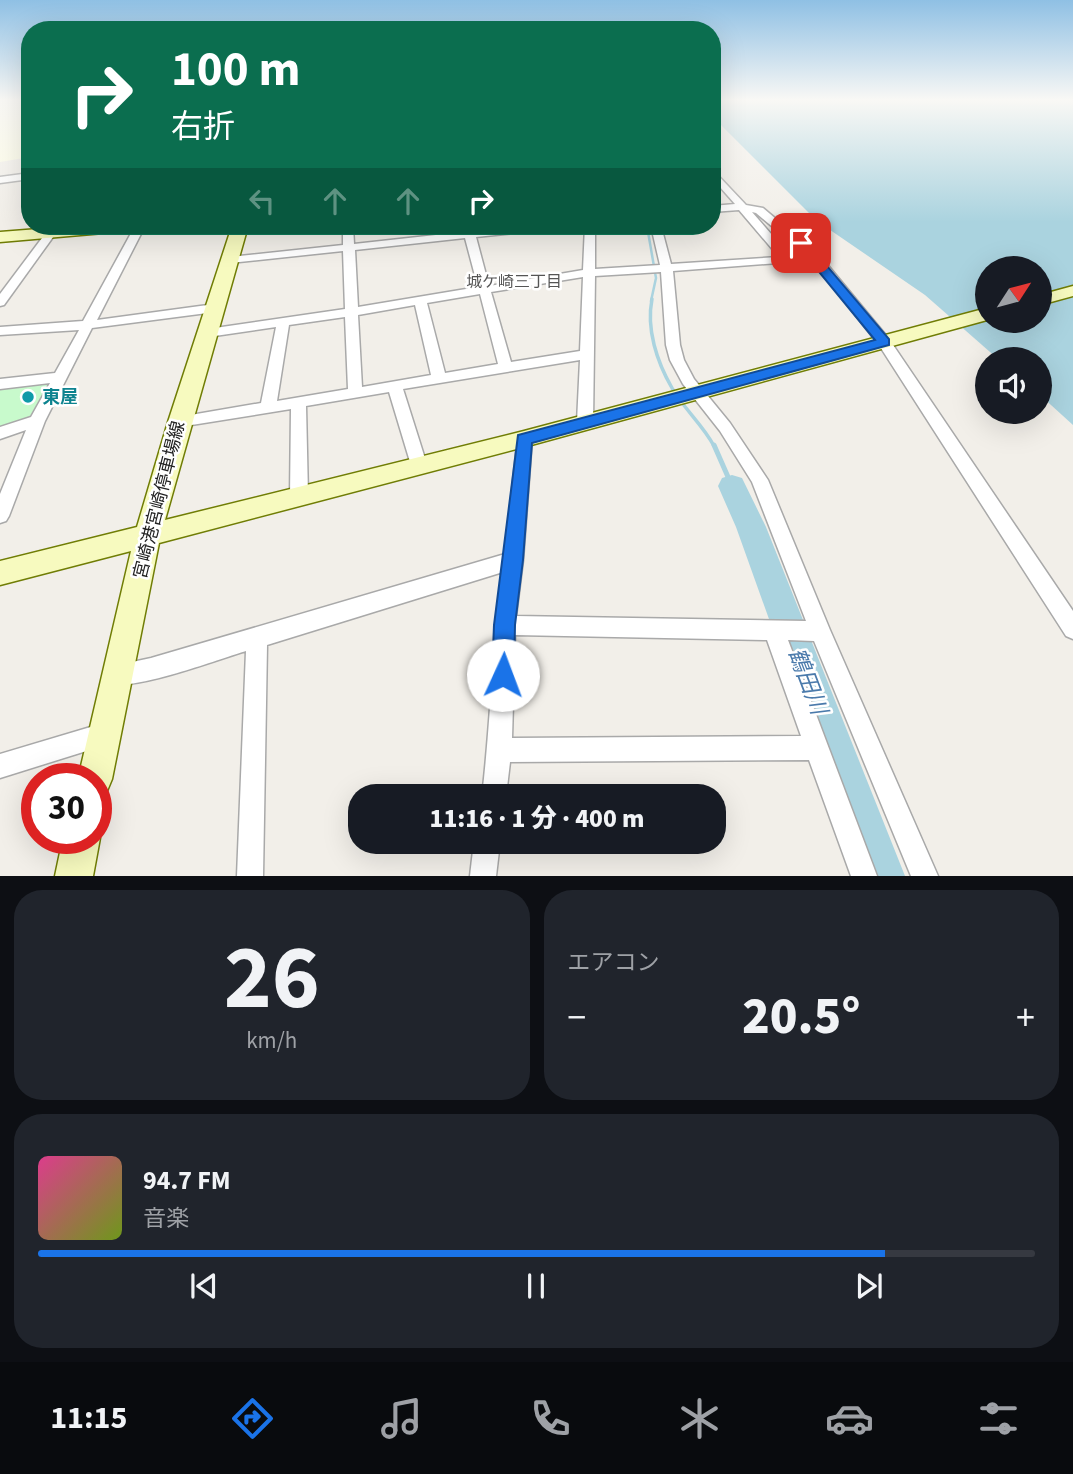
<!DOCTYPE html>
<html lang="ja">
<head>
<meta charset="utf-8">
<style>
  body { margin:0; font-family:"Source Sans 3","Noto Sans JP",sans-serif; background:#20242c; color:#f1f3f6; height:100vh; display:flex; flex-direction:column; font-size:26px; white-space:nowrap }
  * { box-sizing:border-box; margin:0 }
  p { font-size:23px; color:#9ea1a6 }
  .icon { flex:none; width:38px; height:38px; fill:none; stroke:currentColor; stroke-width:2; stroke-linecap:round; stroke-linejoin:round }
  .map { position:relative; height:876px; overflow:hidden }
  .panel { display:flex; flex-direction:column; gap:14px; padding:14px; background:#0d0f14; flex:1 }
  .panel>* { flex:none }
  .top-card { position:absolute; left:21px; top:21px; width:700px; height:214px; border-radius:28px; box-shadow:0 7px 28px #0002; background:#0b6e4f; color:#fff; overflow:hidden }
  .needle { width:46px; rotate:54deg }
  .fabs { position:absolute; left:975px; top:256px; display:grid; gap:14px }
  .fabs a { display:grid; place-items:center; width:77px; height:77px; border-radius:50%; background:#171b24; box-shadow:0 7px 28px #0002; font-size:35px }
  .speed { position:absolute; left:21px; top:763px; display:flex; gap:14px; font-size:35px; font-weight:700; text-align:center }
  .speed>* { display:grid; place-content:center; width:91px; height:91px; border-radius:50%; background:#171b24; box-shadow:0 7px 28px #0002; line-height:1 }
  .speed .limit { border:10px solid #d22; background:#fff; color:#111 }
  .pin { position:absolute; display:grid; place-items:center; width:60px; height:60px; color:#fff; margin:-30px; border-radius:14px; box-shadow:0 4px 10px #0006 }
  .me { position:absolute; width:77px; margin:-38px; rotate:2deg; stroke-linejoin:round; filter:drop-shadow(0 0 5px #0008) }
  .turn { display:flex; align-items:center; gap:24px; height:147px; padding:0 35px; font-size:32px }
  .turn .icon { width:91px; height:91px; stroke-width:2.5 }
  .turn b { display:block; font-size:49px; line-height:60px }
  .lanes { display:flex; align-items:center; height:66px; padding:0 35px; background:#0003; justify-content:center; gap:35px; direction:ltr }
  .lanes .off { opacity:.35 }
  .big { font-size:52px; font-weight:800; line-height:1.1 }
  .panel .card { flex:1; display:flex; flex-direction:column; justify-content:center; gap:10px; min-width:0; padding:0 24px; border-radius:28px; background:#20242c }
  .panel .dial { align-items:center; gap:0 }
  .dial b { font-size:91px; line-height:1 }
  .song { display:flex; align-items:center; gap:21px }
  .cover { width:84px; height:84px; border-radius:10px; background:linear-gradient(135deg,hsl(330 70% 55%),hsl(80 70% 35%)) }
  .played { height:7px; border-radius:4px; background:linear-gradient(90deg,#1a73e8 85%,#363941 85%) }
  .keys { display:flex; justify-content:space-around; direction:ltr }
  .heat { display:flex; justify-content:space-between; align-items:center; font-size:38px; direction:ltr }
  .panel .tiles { flex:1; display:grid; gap:14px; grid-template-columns:1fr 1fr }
  .card:last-child { grid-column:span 2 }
  .trip { position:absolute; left:348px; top:784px; width:378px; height:70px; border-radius:28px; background:#171b24; box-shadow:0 7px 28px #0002; font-weight:800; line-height:70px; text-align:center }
  .tab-bar { display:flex; height:112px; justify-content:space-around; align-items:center; background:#090b0e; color:#9ea1a6 }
  .tab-bar .icon { width:49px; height:49px }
  .tab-bar .active { color:#1a73e8 }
  .tab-bar b { font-size:32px; color:#f1f3f6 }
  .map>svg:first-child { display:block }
  .education { fill:#ffffe5 }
  .park { fill:#c8facc }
  .water { fill:#aad3df; fill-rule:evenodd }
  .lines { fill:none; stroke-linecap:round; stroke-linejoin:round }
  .stream-far2 { stroke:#aad3df; stroke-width:2.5 }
  .stream-far1 { stroke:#aad3df; stroke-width:3.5 }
  .stream { stroke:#aad3df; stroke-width:5 }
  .river { fill:#aad3df; fill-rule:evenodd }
  .street-casing { stroke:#a9a9a9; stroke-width:3 }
  .secondary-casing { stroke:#707d05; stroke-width:3 }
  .street { fill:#fff; fill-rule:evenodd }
  .secondary { fill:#f7fabf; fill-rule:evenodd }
  .route { fill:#1a73e8; stroke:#114b97; stroke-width:2 }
  .culture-dot { fill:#0f9aa8; stroke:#fff; stroke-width:2.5 }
  .labels { text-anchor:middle; stroke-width:5; stroke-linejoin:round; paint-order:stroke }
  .far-neighbourhood-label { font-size:16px; fill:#555; stroke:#fff }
  .culture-label { font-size:18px; font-weight:bold; fill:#0d838f; stroke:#fff; text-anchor:start }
  .street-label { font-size:18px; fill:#222; stroke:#fff }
  .near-water-label { font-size:23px; font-style:italic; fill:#4a7aab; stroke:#fff }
</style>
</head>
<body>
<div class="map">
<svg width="1073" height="876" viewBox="0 0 1073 876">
  <rect width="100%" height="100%" fill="#f2efe9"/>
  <path class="education" d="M0 100H23L30 106V157L0 162Z"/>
  <path class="park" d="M49 383 29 418 0 428V388Z"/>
  <path class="water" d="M712 100H1073V425L1040 395V359H998L925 295 817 221 712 116ZM987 268H1040V320H987Z"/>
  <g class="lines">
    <path class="stream-far2" d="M647 226 656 278 651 301"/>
    <path class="stream-far1" d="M652 299C646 329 657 362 672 388 684 409 703 425 714 446"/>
    <path class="stream" d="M714 445 732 486"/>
    <path class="river" d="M732 475 742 478 766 527 905 876H861L736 527 718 486 722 478Z"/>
    <g class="street-casing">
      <g id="street">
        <path d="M712 169 746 205 763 208 821 257 889 339 1073 611V639L1066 636 879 345 813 261 756 213 752 212 792 258V262L673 271 680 345 684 360 694 379 730 423 768 480 830 630 938 876H911L814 641 788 640 877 876H851L809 760 510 762 506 796H482C491 722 492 646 503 572L267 645 263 876H237L246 651C219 659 132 692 109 683L106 675 109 667 151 658 505 554 518 435 524 433 532 439 523 560 516 616 806 621 752 482 720 431 683 384 670 360 666 345 661 272 595 276 593 422 590 426H580L577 422 580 360 403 389 427 465 425 469H413L411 465 389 392 306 406 308 496 305 501 299 503 293 501 290 496 291 409 179 427 171 422 179 417 261 403 276 327 208 337 201 333 208 329 345 309 343 251 230 263 224 260 230 257 343 245V226H353L354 244 463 232 462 226H472L474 231 524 226H557L552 229 476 237 489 286 583 270 585 226H595V269L660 265 651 226H661L671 264 779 257 739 210 712 212V206L735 204 712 178ZM465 238 478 287 358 307 355 250ZM583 277 580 351 511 362 491 292ZM480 294 498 364 445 373 427 303ZM415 305 431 375 362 387 358 315ZM345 317 348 389 277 401 289 325ZM515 635 767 640 801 736 512 738Z"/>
        <path d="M30 173V179L0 183V177Z"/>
        <path d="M51 226H61L4 305 0 306V294Z"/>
        <path d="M135 226H145L97 320 215 304 221 308 215 312 92 328 45 421 9 516 6 521 0 523V494L26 430 0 439V427L31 417 50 383 0 389V379L55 373 79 330 0 335V327L83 321Z"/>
        <path d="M104 723 112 727 116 735 112 743 0 778V754Z"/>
        <path d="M474 842H500L496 876H470Z"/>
      </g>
    </g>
    <g class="secondary-casing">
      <g id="secondary">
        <path d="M77 226H135L127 231 0 242V232Z"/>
        <path d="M232 226H248L165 520 524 431 987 308V320L524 447 159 543 112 779 107 791 96 796V779H78L131 551 0 585V561L137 527 168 422Z"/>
        <path d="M1073 286V296L1040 305V295Z"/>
        <path d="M96 828 100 838 93 876H55L63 838H96Z"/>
      </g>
    </g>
    <use href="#street" class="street"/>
    <use href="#secondary" class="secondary"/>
  </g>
  <linearGradient id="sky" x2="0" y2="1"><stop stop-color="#8fc0e4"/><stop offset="0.45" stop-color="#f9f8f5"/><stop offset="1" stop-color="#f9f8f5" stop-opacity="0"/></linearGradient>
  <rect width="1073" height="222" fill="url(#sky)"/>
  <path class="route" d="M801 239 805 240 889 339V345L532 443 523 560 515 625 514 675 510 683 503 686 495 683 492 675 494 625 518 435 875 340 797 245 796 243Z"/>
  <circle class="culture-dot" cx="28" cy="397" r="7"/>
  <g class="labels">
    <g class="far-neighbourhood-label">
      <text x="514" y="287">城ケ崎三丁目</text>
    </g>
    <g class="culture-label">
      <text x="42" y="403">東屋</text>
    </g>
    <g class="street-label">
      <text transform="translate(159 500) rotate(-76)" y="6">宮崎港宮崎停車場線</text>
    </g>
    <g class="near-water-label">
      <text transform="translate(808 681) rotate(69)" y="8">鶴田川</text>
    </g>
  </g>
</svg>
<div class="fabs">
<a><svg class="needle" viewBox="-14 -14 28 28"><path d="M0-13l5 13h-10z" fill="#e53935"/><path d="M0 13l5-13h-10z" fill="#9ea1a6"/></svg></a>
<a><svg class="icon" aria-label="sound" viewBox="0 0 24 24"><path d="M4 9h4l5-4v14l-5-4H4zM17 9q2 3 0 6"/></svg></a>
</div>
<div class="speed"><div class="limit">30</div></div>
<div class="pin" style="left:801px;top:243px;background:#d93025"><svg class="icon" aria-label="arrive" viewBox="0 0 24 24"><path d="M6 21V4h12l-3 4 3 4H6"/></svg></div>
<svg class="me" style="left:503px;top:675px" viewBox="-20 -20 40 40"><circle r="19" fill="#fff"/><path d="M0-13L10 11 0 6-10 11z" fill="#1a73e8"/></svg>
<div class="trip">11:16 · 1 分 · 400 m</div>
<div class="top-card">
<div class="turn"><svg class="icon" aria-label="right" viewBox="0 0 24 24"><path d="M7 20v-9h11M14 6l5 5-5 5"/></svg><div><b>100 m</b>右折</div></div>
<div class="lanes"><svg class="icon off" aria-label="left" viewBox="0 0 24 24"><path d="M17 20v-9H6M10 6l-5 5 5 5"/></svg><svg class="icon off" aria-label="ahead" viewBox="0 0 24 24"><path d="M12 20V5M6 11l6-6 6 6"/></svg><svg class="icon off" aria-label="ahead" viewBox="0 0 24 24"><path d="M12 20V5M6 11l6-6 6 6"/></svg><svg class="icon" aria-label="right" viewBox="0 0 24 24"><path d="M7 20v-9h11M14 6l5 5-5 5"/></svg></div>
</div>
</div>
<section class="panel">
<div class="tiles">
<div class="card dial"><b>26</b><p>km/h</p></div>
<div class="card"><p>エアコン</p>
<div class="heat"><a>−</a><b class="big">20.5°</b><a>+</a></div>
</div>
<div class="card">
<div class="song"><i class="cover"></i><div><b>94.7 FM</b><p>音楽</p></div></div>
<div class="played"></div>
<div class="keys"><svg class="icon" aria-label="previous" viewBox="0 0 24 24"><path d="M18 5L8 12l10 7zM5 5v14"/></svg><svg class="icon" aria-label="pause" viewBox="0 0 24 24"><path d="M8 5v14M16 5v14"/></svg><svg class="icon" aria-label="next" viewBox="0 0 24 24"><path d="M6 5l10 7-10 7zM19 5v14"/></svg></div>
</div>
</div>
</section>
<nav class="tab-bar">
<b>11:15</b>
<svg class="icon active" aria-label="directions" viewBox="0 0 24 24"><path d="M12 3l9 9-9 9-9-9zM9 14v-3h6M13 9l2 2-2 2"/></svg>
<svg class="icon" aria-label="music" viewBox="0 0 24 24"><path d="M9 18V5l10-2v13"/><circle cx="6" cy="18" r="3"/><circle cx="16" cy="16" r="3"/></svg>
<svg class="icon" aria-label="phone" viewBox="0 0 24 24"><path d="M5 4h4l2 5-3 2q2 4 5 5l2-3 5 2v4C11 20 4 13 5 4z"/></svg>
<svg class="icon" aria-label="climate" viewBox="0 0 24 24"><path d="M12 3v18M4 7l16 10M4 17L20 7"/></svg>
<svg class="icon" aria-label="car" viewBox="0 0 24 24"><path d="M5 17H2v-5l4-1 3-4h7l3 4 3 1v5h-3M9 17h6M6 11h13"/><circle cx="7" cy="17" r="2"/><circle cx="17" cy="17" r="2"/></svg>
<svg class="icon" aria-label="filters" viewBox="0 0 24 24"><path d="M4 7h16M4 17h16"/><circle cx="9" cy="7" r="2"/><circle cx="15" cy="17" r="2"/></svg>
</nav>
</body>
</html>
